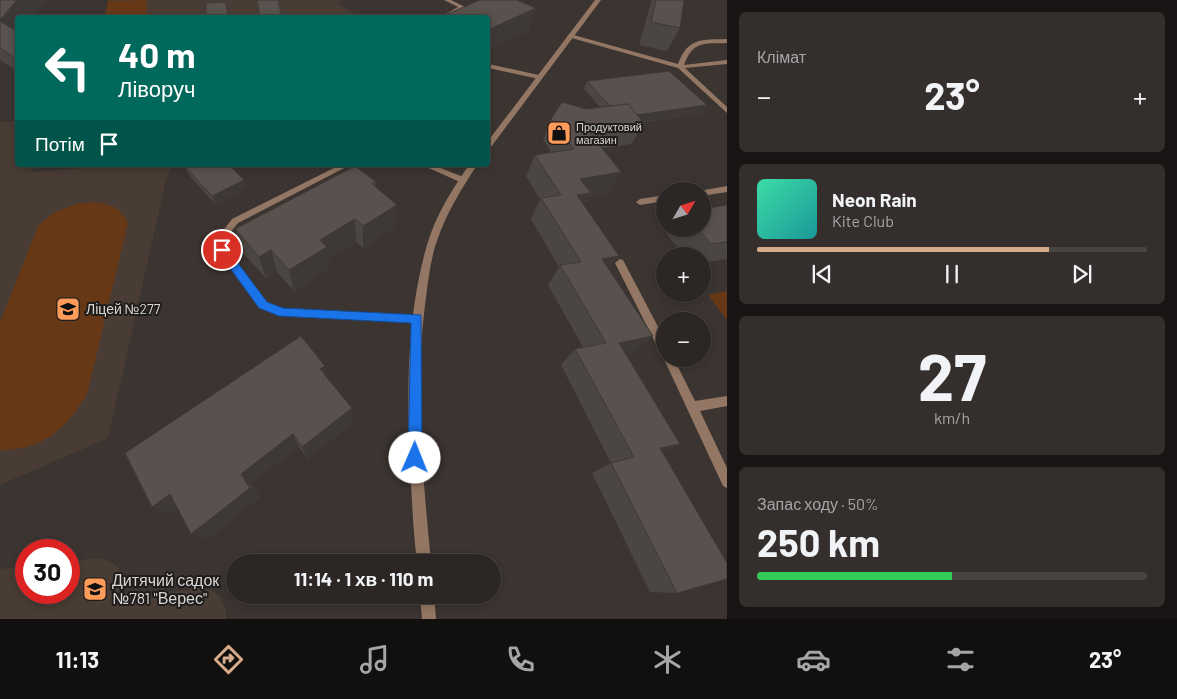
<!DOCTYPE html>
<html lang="uk">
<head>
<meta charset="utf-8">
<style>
  body { margin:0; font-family:Barlow,sans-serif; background:#342f2d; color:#f1f3f6; height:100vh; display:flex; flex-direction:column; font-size:19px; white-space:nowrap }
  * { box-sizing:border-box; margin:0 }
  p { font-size:16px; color:#a6a5a7 }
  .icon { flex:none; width:28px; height:28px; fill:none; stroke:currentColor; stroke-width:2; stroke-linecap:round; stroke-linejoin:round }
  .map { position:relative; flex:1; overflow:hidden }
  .drawer { display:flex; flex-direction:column; gap:12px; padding:12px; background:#181514; width:450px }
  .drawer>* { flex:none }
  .hud { position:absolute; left:15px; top:15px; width:475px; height:152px; border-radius:5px; box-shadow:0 2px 8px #0003,0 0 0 1px #484442; background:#00695c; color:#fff; overflow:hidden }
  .needle { width:32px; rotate:51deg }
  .tools { position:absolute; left:656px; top:182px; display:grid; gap:10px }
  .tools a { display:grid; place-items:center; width:55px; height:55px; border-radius:50%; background:#2c2725; box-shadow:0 2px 8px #0003,0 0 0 1px #484442; font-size:25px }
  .speed { position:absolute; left:15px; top:539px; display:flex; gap:10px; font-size:25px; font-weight:700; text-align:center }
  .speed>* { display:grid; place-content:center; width:65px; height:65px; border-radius:50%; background:#2c2725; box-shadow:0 2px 8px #0003,0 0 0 1px #484442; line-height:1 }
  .speed .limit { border:8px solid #d22; background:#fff; color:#111 }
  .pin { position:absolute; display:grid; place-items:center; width:42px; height:42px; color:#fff; margin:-21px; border:2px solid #fff; border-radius:50%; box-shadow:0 1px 5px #0007 }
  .me { position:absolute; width:55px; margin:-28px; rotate:1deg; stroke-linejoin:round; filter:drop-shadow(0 0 4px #0008) }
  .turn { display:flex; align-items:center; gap:18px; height:105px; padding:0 20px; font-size:22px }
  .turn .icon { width:65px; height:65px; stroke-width:2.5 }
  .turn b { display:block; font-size:35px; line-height:42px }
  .then { display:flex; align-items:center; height:48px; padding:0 20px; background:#0003; gap:10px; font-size:19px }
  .big { font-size:38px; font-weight:700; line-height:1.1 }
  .drawer .widget { flex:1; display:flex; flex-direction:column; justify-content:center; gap:8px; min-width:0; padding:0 18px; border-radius:8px; background:#342f2d }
  .drawer .dial { align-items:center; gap:0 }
  .dial b { font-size:65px; line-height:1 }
  .song { display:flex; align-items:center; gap:15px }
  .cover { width:60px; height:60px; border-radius:8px; background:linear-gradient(135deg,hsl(160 70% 55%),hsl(180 70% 35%)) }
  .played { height:5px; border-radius:2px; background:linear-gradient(90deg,#d6ab8b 75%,#484442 75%) }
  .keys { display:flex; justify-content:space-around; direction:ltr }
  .heat { display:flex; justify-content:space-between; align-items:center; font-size:28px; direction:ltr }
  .charge { height:8px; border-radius:4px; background:linear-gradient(90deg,#34c759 50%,#484442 0) }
  .trip { position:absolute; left:226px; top:554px; width:275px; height:50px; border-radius:25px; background:#2c2725; box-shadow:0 2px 8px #0003,0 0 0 1px #484442; font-weight:700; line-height:50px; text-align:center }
  .menu { display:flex; height:80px; justify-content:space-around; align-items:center; background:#12100f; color:#a6a5a7 }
  .menu .icon { width:35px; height:35px }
  .menu .selected { color:#d6ab8b }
  .menu b { font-size:22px; color:#f1f3f6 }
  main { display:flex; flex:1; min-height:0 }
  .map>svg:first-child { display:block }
  .built { fill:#483c34 }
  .green { fill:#673816 }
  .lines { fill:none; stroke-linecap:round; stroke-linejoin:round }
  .service { fill:#937663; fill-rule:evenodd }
  .minor { fill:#937663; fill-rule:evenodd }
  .wall { fill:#4c4642 }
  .shaded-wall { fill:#3e3936 }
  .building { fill:#58514d; stroke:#3e3936 }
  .route { fill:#1a73e8; stroke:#114b97 }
  .labels { text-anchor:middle; stroke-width:4; stroke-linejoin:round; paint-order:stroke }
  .far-poi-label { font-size:11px; fill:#d9d5d3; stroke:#1f1d1b; text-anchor:start }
  .poi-label { font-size:14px; fill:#d9d5d3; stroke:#1f1d1b; text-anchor:start }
  .near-poi-label { font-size:16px; fill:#d9d5d3; stroke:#1f1d1b; text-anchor:start }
</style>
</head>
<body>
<main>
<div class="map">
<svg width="727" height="619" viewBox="0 0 727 619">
  <rect width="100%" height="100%" fill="#3b3431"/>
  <g class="built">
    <path d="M108 0H343L337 3 361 17 105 18Z"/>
    <path d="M17 121 18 165H33L31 172 130 165H172L166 180 108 438 0 485V122Z"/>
    <path d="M99 558 110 561 118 567 121 577 122 599 201 588 211 590 220 596 226 611V619H0V569L26 566V592H69V561Z"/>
  </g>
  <g class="green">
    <path d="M147 0 146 17H105L108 1Z"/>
    <path d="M93 202C111 204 119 207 128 223L87 394C66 429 43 450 0 450V323L38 226 55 212 76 204Z"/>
    <path d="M727 291V320L708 295Z"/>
  </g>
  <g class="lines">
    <g class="service">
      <path d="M444 0H451L465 7 446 18H439L458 7Z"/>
      <path d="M570 34 678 64C688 37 702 40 727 39V43C705 44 693 40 684 65L727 60V64L685 68 727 107V113L678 68 568 37 567 36Z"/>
      <path d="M488 64 539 75 542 77 539 79 488 68Z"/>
      <path d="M340 165H350L238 223 230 233 227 249 267 302 283 309 417 315 421 316 422 319 421 322 417 323 279 316 259 308 217 250 222 232 232 219Z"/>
      <path d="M422 165H433L466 178 467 180 466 182H460Z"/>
      <path d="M727 186V192L702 196V191H699Z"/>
      <path d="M665 195V201L640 205 636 202 640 199Z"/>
      <path d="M620 259 623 260 665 340V356L661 354 615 263Z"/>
      <path d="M665 356V359H674L695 401 727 396V406L700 411 727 468V488L723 486 664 359Z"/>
    </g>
    <g class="minor">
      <path d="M595 0H601L491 147H488V141Z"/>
      <path d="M469 165H477C462 188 447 212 438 238 430 259 428 283 425 305 414 391 423 477 431 562H417C413 531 412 499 410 468 407 394 406 317 427 245 435 217 452 189 469 165Z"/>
      <path d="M420 595H434L436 619H422Z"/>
    </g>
  </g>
  <g class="wall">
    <path d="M0 0 18 18V72L0 60Z"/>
    <path d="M652 0H684L680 28 667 51 639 45 650 6Z"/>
    <path d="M587 81 702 114 643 122 644 123 631 144 602 148 621 172 608 194 589 197 584 205 609 270 634 353 626 354 680 444 662 452 677 593 650 592 592 473 611 463 561 365 575 349 583 347 548 285 559 267 531 219 540 199 526 176 535 155 551 152 543 140 551 119 586 109 600 107 584 89Z"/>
    <path d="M185 167 244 180 247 188 215 204 189 175Z"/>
    <path d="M376 182 375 188 395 228 363 248 356 242 328 258 329 269 294 291 277 272 266 278 242 252 235 229Z"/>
    <path d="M727 205V259L702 263V256H684L666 233 670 229H702Z"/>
    <path d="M327 378 353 422 308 459 299 447 251 483 260 497 207 539 178 509 170 514Z"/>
  </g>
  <g class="shaded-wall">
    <path d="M17 0H46L32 18H18V37L0 21Z"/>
    <path d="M536 8 529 31 488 51V30Z"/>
    <path d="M707 105 702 114 615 125 619 117Z"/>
    <path d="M621 172 608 194 589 197 579 214 566 216 580 179Z"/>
    <path d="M244 180 247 188 215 204 212 196Z"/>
    <path d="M397 205 395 228 363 248V226Z"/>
    <path d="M355 219 356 242 328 258 329 269 294 291 289 270 320 240Z"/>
    <path d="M271 250 277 272 266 278 259 257Z"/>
    <path d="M619 256 604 276 602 259Z"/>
    <path d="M653 336 634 353 602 360 619 343Z"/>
    <path d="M325 366 328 383 320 369Z"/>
    <path d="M352 408 353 422 308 459 302 447Z"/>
    <path d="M293 434 299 447 251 483 260 497 207 539 191 534 241 474Z"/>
    <path d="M680 444 656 455 660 448Z"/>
    <path d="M170 494 187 502 170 514 152 507Z"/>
  </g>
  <g class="building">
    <path d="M0 0H17L0 20Z"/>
    <path d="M257 0H278L282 18H260Z"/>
    <path d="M480 0H517L536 8 488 30V18H438Z"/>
    <path d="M656 0H684L680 28 651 22Z"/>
    <path d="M226 2 228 18H206V3Z"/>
    <path d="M0 21 18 32V60L0 48Z"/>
    <path d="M669 71 707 105 637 115 628 104 610 106 587 81Z"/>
    <path d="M562 102 586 109 628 104 644 123 587 129 621 172 580 179 591 193 577 195 619 256 602 259 653 336 619 343 680 444 660 448 727 563V579L677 593 611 463 634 457 575 349 606 343 560 265 581 262 541 198 561 195 535 155 574 149 551 119Z"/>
    <path d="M189 165H229L244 180 212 196 185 167Z"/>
    <path d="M355 166 376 182 372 184 397 205 363 226 355 219 320 240 327 247 289 270 271 250 259 257 235 229Z"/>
    <path d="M727 205V242L711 244 698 229H702V209Z"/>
    <path d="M301 336 325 366 320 369 352 408 302 447 293 434 241 474 250 488 191 534 170 494 152 507 125 453Z"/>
  </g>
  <path class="route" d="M222 246 226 247 267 302 283 308 421 315 422 458 420 463 415 465 410 463 408 458 411 323 279 316 259 308 219 253 217 250Z"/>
  <defs>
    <g id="shop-square" transform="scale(1.25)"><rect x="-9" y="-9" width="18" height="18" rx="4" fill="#fe9b58" stroke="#1f1d1b"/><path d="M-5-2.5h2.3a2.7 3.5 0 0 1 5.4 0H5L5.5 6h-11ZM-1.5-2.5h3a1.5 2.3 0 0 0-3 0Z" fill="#111"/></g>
    <g id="school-square" transform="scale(1.25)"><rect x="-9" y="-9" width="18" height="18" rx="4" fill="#fe9b58" stroke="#1f1d1b"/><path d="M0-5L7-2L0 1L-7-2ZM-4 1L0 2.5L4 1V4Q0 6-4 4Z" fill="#111"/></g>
  </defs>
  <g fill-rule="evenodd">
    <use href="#shop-square" x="559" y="133"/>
    <use href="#school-square" x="68" y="309"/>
    <use href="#school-square" x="95" y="589"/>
  </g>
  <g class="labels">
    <g class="far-poi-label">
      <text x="576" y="131">Продуктовий<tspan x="576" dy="13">магазин</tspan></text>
    </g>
    <g class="poi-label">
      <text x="86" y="314">Ліцей №277</text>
    </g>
    <g class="near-poi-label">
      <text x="112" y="586">Дитячий садок<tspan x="112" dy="18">№781 "Верес"</tspan></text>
    </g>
  </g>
</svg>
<div class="tools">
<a><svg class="needle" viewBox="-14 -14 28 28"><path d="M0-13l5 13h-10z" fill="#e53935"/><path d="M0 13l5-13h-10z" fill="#a6a5a7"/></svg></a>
<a>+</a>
<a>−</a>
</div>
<div class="speed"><div class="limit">30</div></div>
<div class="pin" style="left:222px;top:250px;background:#d93025"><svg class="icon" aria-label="arrive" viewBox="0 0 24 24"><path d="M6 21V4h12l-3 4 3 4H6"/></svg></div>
<svg class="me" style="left:415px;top:458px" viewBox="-20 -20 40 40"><circle r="19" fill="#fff"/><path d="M0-13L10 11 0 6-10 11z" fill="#1a73e8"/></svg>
<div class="trip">11:14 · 1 хв · 110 m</div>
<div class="hud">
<div class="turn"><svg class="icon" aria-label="left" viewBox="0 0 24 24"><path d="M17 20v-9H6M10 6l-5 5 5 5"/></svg><div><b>40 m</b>Ліворуч</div></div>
<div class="then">Потім<svg class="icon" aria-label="arrive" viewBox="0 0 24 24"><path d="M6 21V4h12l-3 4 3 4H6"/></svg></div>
</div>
</div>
<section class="drawer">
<div class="widget"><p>Клімат</p>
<div class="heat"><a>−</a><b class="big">23°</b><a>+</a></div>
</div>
<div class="widget">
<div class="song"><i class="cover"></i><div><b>Neon Rain</b><p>Kite Club</p></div></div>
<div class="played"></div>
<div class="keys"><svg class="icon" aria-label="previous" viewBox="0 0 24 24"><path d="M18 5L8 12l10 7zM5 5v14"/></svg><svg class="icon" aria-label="pause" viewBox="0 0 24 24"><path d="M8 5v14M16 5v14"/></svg><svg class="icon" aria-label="next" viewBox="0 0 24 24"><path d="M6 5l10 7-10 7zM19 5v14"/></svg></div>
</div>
<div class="widget dial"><b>27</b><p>km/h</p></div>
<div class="widget"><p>Запас ходу · 50%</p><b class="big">250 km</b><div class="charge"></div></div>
</section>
</main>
<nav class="menu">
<b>11:13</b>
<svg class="icon selected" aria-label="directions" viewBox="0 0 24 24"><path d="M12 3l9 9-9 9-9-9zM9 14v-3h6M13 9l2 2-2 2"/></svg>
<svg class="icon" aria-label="music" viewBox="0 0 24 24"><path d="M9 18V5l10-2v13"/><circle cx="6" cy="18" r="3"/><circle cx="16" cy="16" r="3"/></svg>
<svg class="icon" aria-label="phone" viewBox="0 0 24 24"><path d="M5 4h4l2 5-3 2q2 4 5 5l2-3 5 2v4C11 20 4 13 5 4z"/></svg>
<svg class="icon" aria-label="climate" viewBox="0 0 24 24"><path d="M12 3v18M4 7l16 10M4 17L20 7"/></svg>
<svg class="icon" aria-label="car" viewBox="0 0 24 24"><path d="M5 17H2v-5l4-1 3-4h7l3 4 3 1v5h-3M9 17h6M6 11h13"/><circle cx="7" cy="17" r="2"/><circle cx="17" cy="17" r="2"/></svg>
<svg class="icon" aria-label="filters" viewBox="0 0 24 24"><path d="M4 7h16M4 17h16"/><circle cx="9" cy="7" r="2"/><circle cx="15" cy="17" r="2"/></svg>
<b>23°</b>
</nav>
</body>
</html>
